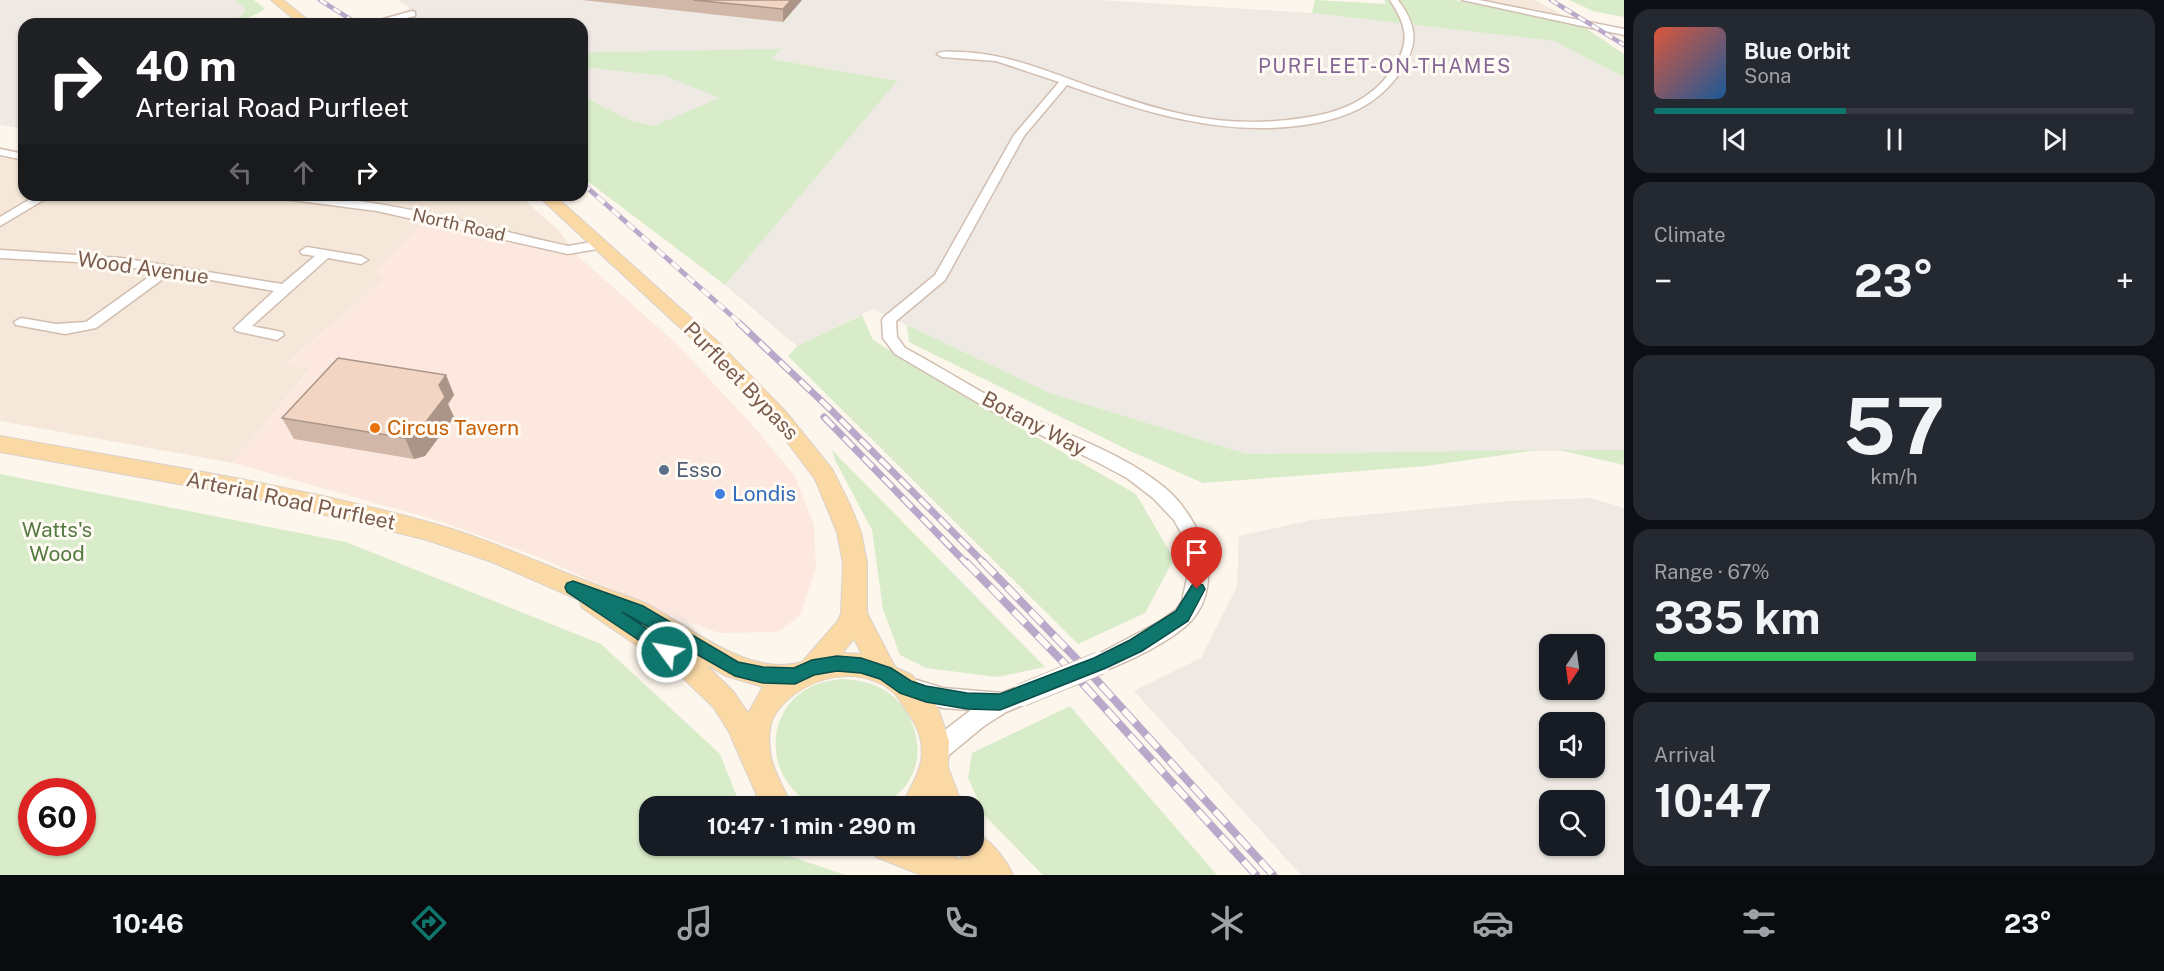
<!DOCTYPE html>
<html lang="en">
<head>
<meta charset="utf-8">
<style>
  body { margin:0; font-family:"Public Sans",sans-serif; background:#242831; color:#f1f3f6; height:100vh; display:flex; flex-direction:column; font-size:22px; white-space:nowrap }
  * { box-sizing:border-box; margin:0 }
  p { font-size:20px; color:#9ea1a6 }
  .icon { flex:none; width:33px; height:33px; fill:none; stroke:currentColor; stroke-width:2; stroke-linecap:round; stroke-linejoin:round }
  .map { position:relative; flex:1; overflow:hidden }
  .drawer { display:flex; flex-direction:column; gap:9px; padding:9px; background:#0d0f14; width:540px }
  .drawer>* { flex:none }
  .banner { position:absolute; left:18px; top:18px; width:570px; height:183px; border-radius:18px; box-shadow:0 2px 4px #0004; background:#202124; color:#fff; overflow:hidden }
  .needle { width:39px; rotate:193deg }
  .tools { position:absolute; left:1539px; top:634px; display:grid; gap:12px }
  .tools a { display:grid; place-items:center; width:66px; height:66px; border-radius:12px; background:#171b24; box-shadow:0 2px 4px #0004; font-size:30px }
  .speed { position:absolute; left:18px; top:778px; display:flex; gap:12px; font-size:30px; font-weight:700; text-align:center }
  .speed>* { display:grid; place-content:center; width:78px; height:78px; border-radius:50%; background:#171b24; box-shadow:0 2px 4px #0004; line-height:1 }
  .speed .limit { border:9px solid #d22; background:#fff; color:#111 }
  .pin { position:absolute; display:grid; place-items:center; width:51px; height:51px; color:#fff; margin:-62px -26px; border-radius:50% 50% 50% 0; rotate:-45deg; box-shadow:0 0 6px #0007 }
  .pin .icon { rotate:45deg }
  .me { position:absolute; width:66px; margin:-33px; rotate:302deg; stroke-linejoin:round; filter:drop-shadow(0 0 4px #0008) }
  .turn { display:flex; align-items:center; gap:21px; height:126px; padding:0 18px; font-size:27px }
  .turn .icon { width:78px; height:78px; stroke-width:2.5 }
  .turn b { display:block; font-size:42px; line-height:51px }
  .lanes { display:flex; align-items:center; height:57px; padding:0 18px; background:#0003; justify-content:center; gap:30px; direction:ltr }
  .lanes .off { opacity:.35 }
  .big { font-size:45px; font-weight:700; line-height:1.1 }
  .drawer .tile { flex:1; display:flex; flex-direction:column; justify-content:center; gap:9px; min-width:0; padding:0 21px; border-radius:18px; background:#242831 }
  .drawer .dial { align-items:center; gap:0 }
  .dial b { font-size:78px; line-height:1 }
  .song { display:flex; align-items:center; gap:18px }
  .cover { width:72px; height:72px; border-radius:9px; background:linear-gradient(135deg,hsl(10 70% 55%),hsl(210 70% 35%)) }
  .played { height:6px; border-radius:3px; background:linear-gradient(90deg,#0f766e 40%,#363941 40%) }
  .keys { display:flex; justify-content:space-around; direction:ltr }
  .heat { display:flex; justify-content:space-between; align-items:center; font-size:33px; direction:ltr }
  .charge { height:9px; border-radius:4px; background:linear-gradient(90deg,#34c759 67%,#363941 0) }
  .trip { position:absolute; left:639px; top:796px; width:345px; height:60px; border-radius:18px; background:#171b24; box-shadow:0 2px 4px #0004; font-weight:700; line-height:60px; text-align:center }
  .tabs { display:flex; height:96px; justify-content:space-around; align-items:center; background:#090b0e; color:#9ea1a6 }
  .tabs .icon { width:42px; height:42px }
  .tabs .selected { color:#0f766e }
  .tabs b { font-size:27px; color:#f1f3f6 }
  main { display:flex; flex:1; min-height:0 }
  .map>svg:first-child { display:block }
  .residential { fill:#f5e8da }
  .commercial { fill:#fde8e0 }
  .industrial { fill:#efe9e4; fill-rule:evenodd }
  .green { fill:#d8ecc9; fill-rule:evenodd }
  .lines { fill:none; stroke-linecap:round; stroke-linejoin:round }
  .minor-casing { stroke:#d1beb0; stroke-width:3 }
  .major-casing { stroke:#dad1cd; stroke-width:2 }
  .minor { fill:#fff; fill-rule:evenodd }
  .major { fill:#fbd9a5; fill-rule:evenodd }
  .rail-far3-casing { stroke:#b9a8c9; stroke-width:4.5 }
  .rail-far2-casing { stroke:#b9a8c9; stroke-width:5 }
  .rail-far1-casing { stroke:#b9a8c9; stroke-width:7 }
  .rail-casing { stroke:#b9a8c9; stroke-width:8 }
  .rail-far3 { stroke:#fffaf3; stroke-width:3; stroke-dasharray:8; stroke-linecap:butt }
  .rail-far2 { stroke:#fffaf3; stroke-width:4; stroke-dasharray:10; stroke-linecap:butt }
  .rail-far1 { stroke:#fffaf3; stroke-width:4.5; stroke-dasharray:14; stroke-linecap:butt }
  .rail { stroke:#fffaf3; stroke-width:6; stroke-dasharray:17; stroke-linecap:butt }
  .minor-bridge-casing { stroke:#d1beb0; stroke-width:24; stroke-linecap:butt }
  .minor-bridge { stroke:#fff; stroke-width:22 }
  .wall { fill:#d1b7a8 }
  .shaded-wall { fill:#aa9588 }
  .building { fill:#f3d5c3; stroke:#aa9588; stroke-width:1.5 }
  .route { fill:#0f766e; stroke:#0a4d48; stroke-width:1.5 }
  .food-dot { fill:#e8710a; stroke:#fffaf3; stroke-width:2 }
  .service-dot { fill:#5c6f8a; stroke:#fffaf3; stroke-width:2 }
  .shop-dot { fill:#3f7fe0; stroke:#fffaf3; stroke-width:2 }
  .labels { text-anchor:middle; stroke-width:6; stroke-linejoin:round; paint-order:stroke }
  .far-street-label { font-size:18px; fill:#7a5c4d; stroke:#fffaf3 }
  .far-quarter-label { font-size:20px; letter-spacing:1.5px; fill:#846695; stroke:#fffaf3 }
  .street-label { font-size:21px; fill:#7a5c4d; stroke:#fffaf3 }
  .food-label { font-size:21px; fill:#c56008; stroke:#fffaf3; text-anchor:start }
  .service-label { font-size:21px; fill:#4e5e75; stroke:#fffaf3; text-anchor:start }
  .shop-label { font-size:21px; fill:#366cbe; stroke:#fffaf3; text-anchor:start }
  .park-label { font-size:21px; fill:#537a41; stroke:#fffaf3 }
</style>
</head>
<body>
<main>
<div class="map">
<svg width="1624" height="875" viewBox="0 0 1624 875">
  <rect width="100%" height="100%" fill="#fdf6ec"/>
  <g class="residential">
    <path d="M1482 0H1535L1568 18Z"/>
    <path d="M0 147 24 151V195H519L558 230 579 257 495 236 376 270 385 279 287 363 311 368 233 463 0 421Z"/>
  </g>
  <path class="commercial" d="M425 222 579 257 678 345 754 427 795 476 814 525 816 568 800 616 778 632 719 633 648 607 541 558 436 520 233 463 311 369 287 364 384 279 376 270Z"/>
  <g class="industrial">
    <path d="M0 0H243L255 8 234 24H24V129L0 125Z"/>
    <path d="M398 0H1100L1312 13 1554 41 1624 77V450L1247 454 1050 393 873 309 797 346 725 285 896 81 772 59 780 50 595 52 582 55V24H406L409 7Z"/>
    <path d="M582 67 665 76 721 98 653 126 629 120 582 96Z"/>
    <path d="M1591 498 1624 508V875H1301L1134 691 1201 658 1237 587 1239 536 1312 520 1510 501ZM1550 645H1594V690H1550ZM1550 723H1594V768H1550ZM1550 801H1594V846H1550Z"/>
  </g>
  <g class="green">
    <path d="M234 0H254L265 9 237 24H232L245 12 244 7Z"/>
    <path d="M1315 0 1386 4 1384 0H1455L1584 27 1624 54V77L1554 41 1312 13Z"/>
    <path d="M1569 0H1624V17L1593 11Z"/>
    <path d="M781 49 772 59 897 81 725 285 582 177V96L629 120 653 126 720 98 665 76 582 67V55L595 52Z"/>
    <path d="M862 315 873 340 957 392 1136 494 1174 559 1145 613 1078 644 788 356 797 346Z"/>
    <path d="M907 325 1050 393 1247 454 1539 450 1426 466 1203 483 1128 450 909 342Z"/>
    <path d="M832 450 1045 667 997 677 926 668 900 655 883 609 872 530 835 460Z"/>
    <path d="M1559 450H1624V465Z"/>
    <path d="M0 474 346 542 601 644 720 754 741 807H650V846H759L846 875H0ZM32 792H82V843H32Z"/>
    <path d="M842 679C857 680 872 682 886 691 919 713 930 762 900 792 894 798 887 805 878 807 859 810 837 807 817 807 773 788 760 727 798 695 811 684 826 681 842 679Z"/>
    <path d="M1070 706 1217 875H1043L985 816 968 778 972 753Z"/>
  </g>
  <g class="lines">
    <g class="minor-casing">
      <g id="minor">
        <path d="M1390 0H1398C1417 25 1419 44 1401 71 1378 106 1344 119 1304 125 1221 137 1144 112 1067 85L1024 136 945 280 896 321 897 337 905 348C945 369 983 395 1024 414 1072 437 1124 454 1165 488 1200 517 1227 581 1191 621 1172 641 1126 663 1100 672L1093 669 1090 663 1093 657 1159 622 1176 610 1182 601 1189 569 1185 540 1174 520 1153 498 1127 478 1097 462 997 414 895 354 883 338 882 320 884 317 935 275 1014 135 1059 82 996 61 942 57 937 54C943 50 951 52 959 52 1010 53 1055 75 1103 91 1130 100 1157 109 1186 115 1224 123 1264 124 1303 118 1339 113 1370 101 1392 70 1411 43 1407 26 1390 0Z"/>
        <path d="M1462 0H1479L1624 29V35Z"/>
        <path d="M412 11 415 12V16L380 24H365Z"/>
        <path d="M0 149 24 154V160L0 155Z"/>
        <path d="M37 195H52L0 226V217Z"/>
        <path d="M278 195C376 195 473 225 568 246L598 241 604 245 603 248 568 254 377 211 284 199Z"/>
        <path d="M307 247 361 256 368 260 361 264 328 258 252 326 282 332 284 335 277 340 236 331 234 328 274 291 171 273 96 328 65 334 16 325 14 322 21 318 56 324 86 322 157 271 97 263 0 258V250L121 258 282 284 315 256 302 254 300 251Z"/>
        <path d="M907 677 943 688 1002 693 1022 685 1030 688 1033 695 1030 702 1006 712 984 726 944 759 936 762 928 759 925 751 928 743 971 710 943 708 900 694 896 687 900 680Z"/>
      </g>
    </g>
    <g class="major-casing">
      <g id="major">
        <path d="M271 0H283L313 24H300Z"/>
        <path d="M537 195H554L716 340 786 412 832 469 851 507 861 532 867 563V613L895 667 912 675 938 708 949 741 948 767 963 807H901C908 791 918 778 921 761 924 741 918 726 906 710 902 705 898 696 893 692 863 667 820 674 792 696 782 704 771 716 770 730 766 763 780 778 792 807H762L729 732 714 708 680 675 582 608 579 600 492 562 427 540 251 497 0 452V436C143 462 287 483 428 522 491 539 549 568 610 590 623 595 637 599 649 605 691 628 751 678 802 662L837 622 841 614 843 563 837 532 815 479 772 422 702 348ZM854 639 862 654 842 653ZM705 664 726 676 763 687 748 713 733 691Z"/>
        <path d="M974 832C990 839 1006 859 1013 875H921L876 857 872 846H926L963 860 955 846H974Z"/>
      </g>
    </g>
    <use href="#minor" class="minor"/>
    <use href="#major" class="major"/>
    <g class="rail-far3-casing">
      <g id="rail-far3">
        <path d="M320 0 358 24"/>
        <path d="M1551 0 1624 45"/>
      </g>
    </g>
    <g class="rail-far2-casing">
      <path id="rail-far2" d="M582 183 741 324"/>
    </g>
    <g class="rail-far1-casing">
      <g id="rail-far1">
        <path d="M739 323 829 408 985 564"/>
        <path d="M824 417 967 564"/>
      </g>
    </g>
    <g class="rail-casing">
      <g id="rail">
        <path d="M966 562 1065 664 1256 875"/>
        <path d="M983 562 1091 674 1273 875"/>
      </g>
    </g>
    <use href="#rail-far3" class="rail-far3"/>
    <use href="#rail-far2" class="rail-far2"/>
    <use href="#rail-far1" class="rail-far1"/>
    <use href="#rail" class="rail"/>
    <g class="minor-bridge-casing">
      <path id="minor-bridge" d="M1022 695 1100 663"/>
    </g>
    <use href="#minor-bridge" class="minor-bridge"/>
  </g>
  <g class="wall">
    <path d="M582 0H802L783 22Z"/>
    <path d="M446 375 454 395 448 404 454 417 425 456 414 459 294 439 282 418Z"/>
  </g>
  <g class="shaded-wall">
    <path d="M791 0H802L783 22V9Z"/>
    <path d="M446 375 454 395 448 404 454 417 425 456 414 459 405 438 439 385Z"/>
  </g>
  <g class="building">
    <path d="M693 0H791L783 9Z"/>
    <path d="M338 358 446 375 439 385 445 397 416 435 405 438 282 418Z"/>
  </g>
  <path class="route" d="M573 581 643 606 738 662 763 667 794 668 812 660 837 656 861 658 891 668 911 681 926 686 967 693 1000 694 1094 658 1130 640 1176 611 1192 585 1197 583 1203 585 1205 589 1188 621 1142 651 1106 668 1000 710 967 709 926 702 900 693 880 679 861 673 837 671 814 675 795 684 763 683 735 676 622 612 673 646 675 652 673 657 667 659 567 592 565 587 567 583Z"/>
  <circle class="food-dot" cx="375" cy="428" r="6"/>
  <circle class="service-dot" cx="664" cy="470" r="6"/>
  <circle class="shop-dot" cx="720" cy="494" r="6"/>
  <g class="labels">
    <g class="far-street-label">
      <text transform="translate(459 225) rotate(13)" y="6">North Road</text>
    </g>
    <g class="far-quarter-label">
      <text x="1385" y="73">PURFLEET-ON-THAMES</text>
    </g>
    <g class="street-label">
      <text transform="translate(143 268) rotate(8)" y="7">Wood Avenue</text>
      <text transform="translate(741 381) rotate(46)" y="7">Purfleet Bypass</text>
      <text transform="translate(1034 424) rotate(28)" y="7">Botany Way</text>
      <text transform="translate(291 501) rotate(12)" y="7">Arterial Road Purfleet</text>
    </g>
    <g class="food-label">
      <text x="387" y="435">Circus Tavern</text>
    </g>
    <g class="service-label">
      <text x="676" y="477">Esso</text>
    </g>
    <g class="shop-label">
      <text x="732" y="501">Londis</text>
    </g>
    <g class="park-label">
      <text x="57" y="537">Watts's<tspan x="57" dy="24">Wood</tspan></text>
    </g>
  </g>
</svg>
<div class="tools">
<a><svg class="needle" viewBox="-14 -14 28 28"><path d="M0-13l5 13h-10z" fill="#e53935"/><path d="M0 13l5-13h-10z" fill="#9ea1a6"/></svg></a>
<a><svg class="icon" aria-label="sound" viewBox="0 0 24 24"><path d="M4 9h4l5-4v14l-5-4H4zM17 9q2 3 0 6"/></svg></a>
<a><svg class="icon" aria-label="search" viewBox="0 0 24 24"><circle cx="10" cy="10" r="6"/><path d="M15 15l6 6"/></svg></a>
</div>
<div class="speed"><div class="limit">60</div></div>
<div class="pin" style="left:1197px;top:589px;background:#d93025"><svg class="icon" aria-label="arrive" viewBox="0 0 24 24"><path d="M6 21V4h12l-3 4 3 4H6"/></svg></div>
<svg class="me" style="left:667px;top:652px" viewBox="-20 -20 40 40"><circle r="17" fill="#0f766e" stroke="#fff" stroke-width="3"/><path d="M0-11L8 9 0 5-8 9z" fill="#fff"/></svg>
<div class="trip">10:47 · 1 min · 290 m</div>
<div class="banner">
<div class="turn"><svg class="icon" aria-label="right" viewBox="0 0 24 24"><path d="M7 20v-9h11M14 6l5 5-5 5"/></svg><div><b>40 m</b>Arterial Road Purfleet</div></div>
<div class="lanes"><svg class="icon off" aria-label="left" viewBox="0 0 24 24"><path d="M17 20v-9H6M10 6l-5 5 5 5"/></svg><svg class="icon off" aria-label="ahead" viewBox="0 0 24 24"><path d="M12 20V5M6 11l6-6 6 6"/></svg><svg class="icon" aria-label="right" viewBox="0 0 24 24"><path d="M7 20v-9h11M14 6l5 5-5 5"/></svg></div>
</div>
</div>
<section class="drawer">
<div class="tile">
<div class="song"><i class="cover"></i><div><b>Blue Orbit</b><p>Sona</p></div></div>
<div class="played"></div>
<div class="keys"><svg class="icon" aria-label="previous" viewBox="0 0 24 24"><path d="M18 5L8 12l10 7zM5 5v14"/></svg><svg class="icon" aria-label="pause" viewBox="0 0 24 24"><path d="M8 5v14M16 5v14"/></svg><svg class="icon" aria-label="next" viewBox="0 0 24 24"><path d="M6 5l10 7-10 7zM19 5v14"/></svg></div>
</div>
<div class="tile"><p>Climate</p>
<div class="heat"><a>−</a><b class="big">23°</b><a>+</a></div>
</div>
<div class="tile dial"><b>57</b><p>km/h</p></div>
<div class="tile"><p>Range · 67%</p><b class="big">335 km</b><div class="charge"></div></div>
<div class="tile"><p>Arrival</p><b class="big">10:47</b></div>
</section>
</main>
<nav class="tabs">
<b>10:46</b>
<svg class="icon selected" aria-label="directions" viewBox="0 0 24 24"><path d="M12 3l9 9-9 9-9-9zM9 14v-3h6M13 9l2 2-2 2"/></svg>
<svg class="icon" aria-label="music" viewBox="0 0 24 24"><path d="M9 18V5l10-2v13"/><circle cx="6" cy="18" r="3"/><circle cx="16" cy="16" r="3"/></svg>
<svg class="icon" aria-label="phone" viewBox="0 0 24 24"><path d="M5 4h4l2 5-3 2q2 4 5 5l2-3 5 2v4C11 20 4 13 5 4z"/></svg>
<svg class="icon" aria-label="climate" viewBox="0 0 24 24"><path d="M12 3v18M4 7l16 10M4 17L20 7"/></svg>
<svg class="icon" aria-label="car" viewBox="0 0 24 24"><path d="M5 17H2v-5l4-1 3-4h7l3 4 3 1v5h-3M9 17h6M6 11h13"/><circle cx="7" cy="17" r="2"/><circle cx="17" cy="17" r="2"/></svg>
<svg class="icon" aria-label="filters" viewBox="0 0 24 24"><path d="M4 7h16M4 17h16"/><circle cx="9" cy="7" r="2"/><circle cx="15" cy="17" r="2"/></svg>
<b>23°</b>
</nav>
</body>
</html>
